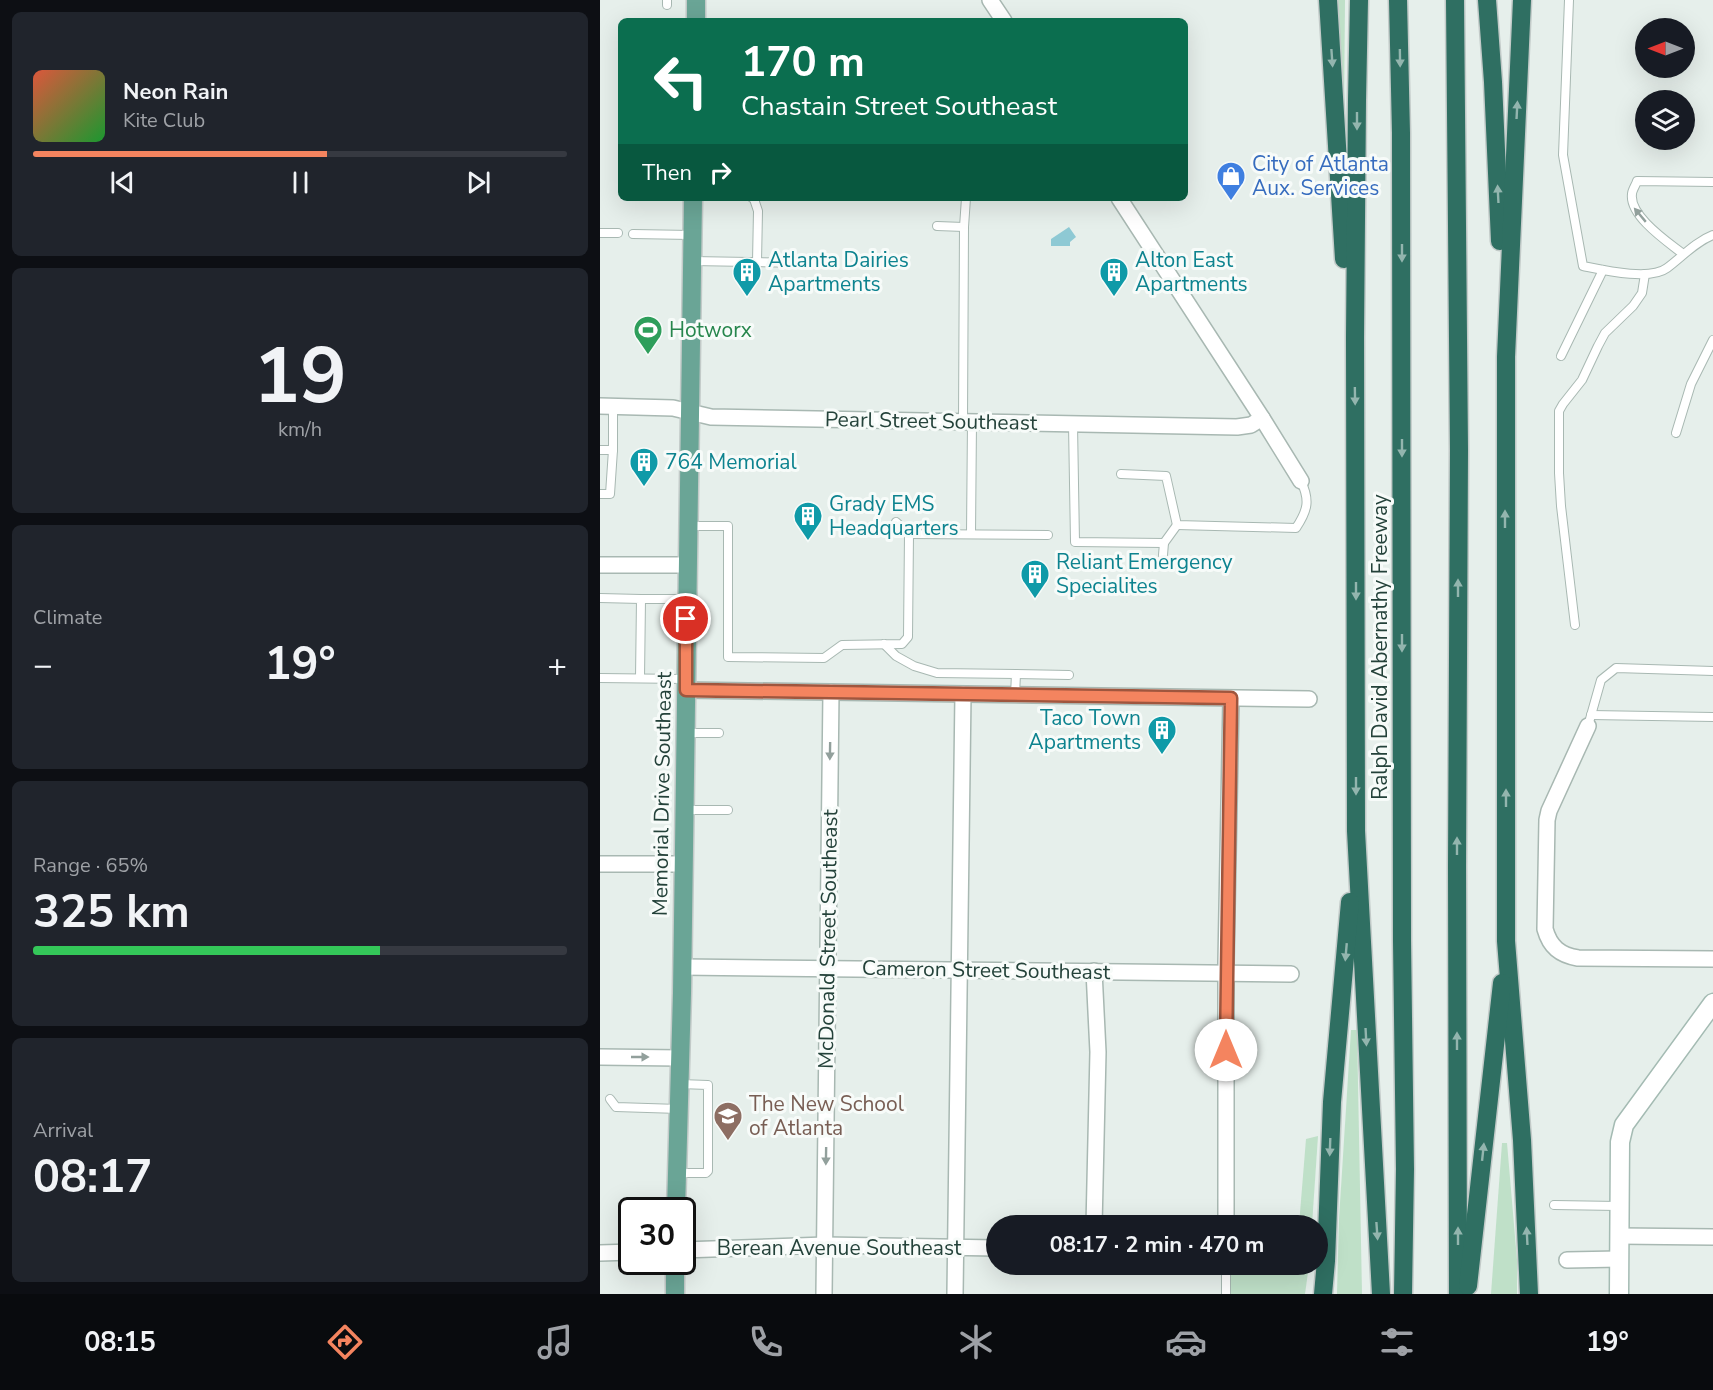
<!DOCTYPE html>
<html lang="en">
<head>
<meta charset="utf-8">
<style>
  body { margin:0; font-family:"Nunito Sans",sans-serif; background:#20242c; color:#f1f3f6; height:100vh; display:flex; flex-direction:column; font-size:22px; white-space:nowrap }
  * { box-sizing:border-box; margin:0 }
  p { font-size:20px; color:#9ea1a6 }
  .icon { flex:none; width:33px; height:33px; fill:none; stroke:currentColor; stroke-width:2; stroke-linecap:round; stroke-linejoin:round }
  .map { position:relative; flex:1; overflow:hidden }
  .side { display:flex; flex-direction:column; gap:12px; padding:12px; background:#0d0f14; width:600px }
  .side>* { flex:none }
  .banner { position:absolute; left:18px; top:18px; width:570px; height:183px; border-radius:9px; box-shadow:0 6px 24px #0002; background:#0b6e4f; color:#fff; overflow:hidden }
  .needle { width:39px; rotate:270deg }
  .controls { position:absolute; left:1035px; top:18px; display:grid; gap:12px }
  .controls a { display:grid; place-items:center; width:60px; height:60px; border-radius:50%; background:#171b24; box-shadow:0 6px 24px #0002; font-size:30px }
  .speed { position:absolute; left:18px; top:1197px; display:flex; gap:12px; font-size:30px; font-weight:700; text-align:center }
  .speed>* { display:grid; place-content:center; width:78px; height:78px; border-radius:50%; background:#171b24; box-shadow:0 6px 24px #0002; line-height:1 }
  .speed .limit { border:3px solid #111; border-radius:9px; background:#fff; color:#111 }
  .pin { position:absolute; display:grid; place-items:center; width:51px; height:51px; color:#fff; margin:-26px; border:3px solid #fff; border-radius:50%; box-shadow:0 2px 6px #0007 }
  .me { position:absolute; width:66px; margin:-33px; rotate:0deg; stroke-linejoin:round; filter:drop-shadow(0 0 4px #0008) }
  .turn { display:flex; align-items:center; gap:21px; height:126px; padding:0 24px; font-size:27px }
  .turn .icon { width:78px; height:78px; stroke-width:2.5 }
  .turn b { display:block; font-size:42px; line-height:51px }
  .then { display:flex; align-items:center; height:57px; padding:0 24px; background:#0003; gap:12px; font-size:22px }
  .big { font-size:45px; font-weight:700; line-height:1.1 }
  .side .tile { flex:1; display:flex; flex-direction:column; justify-content:center; gap:9px; min-width:0; padding:0 21px; border-radius:9px; background:#20242c }
  .side .dial { align-items:center; gap:0 }
  .dial b { font-size:78px; line-height:1 }
  .song { display:flex; align-items:center; gap:18px }
  .cover { width:72px; height:72px; border-radius:9px; background:linear-gradient(135deg,hsl(10 70% 55%),hsl(130 70% 35%)) }
  .played { height:6px; border-radius:3px; background:linear-gradient(90deg,#f4845f 55%,#363941 55%) }
  .keys { display:flex; justify-content:space-around; direction:ltr }
  .heat { display:flex; justify-content:space-between; align-items:center; font-size:33px; direction:ltr }
  .charge { height:9px; border-radius:4px; background:linear-gradient(90deg,#34c759 65%,#363941 0) }
  .trip { position:absolute; left:386px; top:1215px; width:342px; height:60px; border-radius:30px; background:#171b24; box-shadow:0 6px 24px #0002; font-weight:700; line-height:60px; text-align:center }
  .menu { display:flex; height:96px; justify-content:space-around; align-items:center; background:#090b0e; color:#9ea1a6 }
  .menu .icon { width:42px; height:42px }
  .menu .active { color:#f4845f }
  .menu b { font-size:27px; color:#f1f3f6 }
  main { display:flex; flex:1; min-height:0 }
  .map>svg:first-child { display:block }
  .green { fill:#bfe0c8 }
  .water { fill:#8ec9d4 }
  .lines { fill:none; stroke-linecap:round; stroke-linejoin:round }
  .lane-casing { stroke:#a8b8b2; stroke-width:10 }
  .street-casing { stroke:#a8b8b2; stroke-width:18 }
  .secondary-casing { stroke:#a4bbb3; stroke-width:21 }
  .primary-casing { stroke:#c2cac8; stroke-width:21 }
  .highway-casing { stroke:#c2cac8; stroke-width:21 }
  .lane { stroke:#fff; stroke-width:8 }
  .street { stroke:#fff; stroke-width:15 }
  .secondary { stroke:#fff; stroke-width:18 }
  .primary { stroke:#6aa596; stroke-width:18 }
  .highway { stroke:#2f6f62; stroke-width:18 }
  .oneway { fill:#93b5ae }
  .oneway2 { fill:#92a09c }
  .route-casing { stroke:#9f563e; stroke-width:15 }
  .route { stroke:#f4845f; stroke-width:10 }
  .labels { text-anchor:middle; stroke-width:6; stroke-linejoin:round; paint-order:stroke }
  .shop-label { font-size:21px; fill:#366cbe; stroke:#f7fbf9; text-anchor:start }
  .culture-label { font-size:21px; fill:#0d838f; stroke:#f7fbf9; text-anchor:start }
  .leisure-label { font-size:21px; fill:#27864d; stroke:#f7fbf9; text-anchor:start }
  .street-label { font-size:21px; fill:#24423a; stroke:#f7fbf9 }
  .education-label { font-size:21px; fill:#785e54; stroke:#f7fbf9; text-anchor:start }
</style>
</head>
<body>
<main>
<section class="side">
<div class="tile">
<div class="song"><i class="cover"></i><div><b>Neon Rain</b><p>Kite Club</p></div></div>
<div class="played"></div>
<div class="keys"><svg class="icon" aria-label="previous" viewBox="0 0 24 24"><path d="M18 5L8 12l10 7zM5 5v14"/></svg><svg class="icon" aria-label="pause" viewBox="0 0 24 24"><path d="M8 5v14M16 5v14"/></svg><svg class="icon" aria-label="next" viewBox="0 0 24 24"><path d="M6 5l10 7-10 7zM19 5v14"/></svg></div>
</div>
<div class="tile dial"><b>19</b><p>km/h</p></div>
<div class="tile"><p>Climate</p>
<div class="heat"><a>−</a><b class="big">19°</b><a>+</a></div>
</div>
<div class="tile"><p>Range · 65%</p><b class="big">325 km</b><div class="charge"></div></div>
<div class="tile"><p>Arrival</p><b class="big">08:17</b></div>
</section>
<div class="map">
<svg width="1113" height="1294" viewBox="0 0 1113 1294">
  <rect width="100%" height="100%" fill="#e6efeb"/>
  <g class="green">
    <path d="M738 0H745L744 114 739 57Z"/>
    <path d="M751 1030H757L762 1294H737L739 1219Z"/>
    <path d="M718 1136 712 1225H699L706 1139Z"/>
    <path d="M902 1143H907L917 1260V1294H891Z"/>
    <path d="M631 1265H709L705 1294H631Z"/>
  </g>
  <path class="water" d="M469 227 476 237 470 242V246H451V239Z"/>
  <g class="lines">
    <g class="lane-casing">
      <g id="lane">
        <path d="M969 0 963 155 983 266C1003 270 1050 281 1067 268 1082 257 1095 242 1113 235"/>
        <path d="M67 5V0"/>
        <path d="M152 198 154 199 158 211 157 262"/>
        <path d="M337 226 364 227"/>
        <path d="M0 233H18"/>
        <path d="M33 234 91 235"/>
        <path d="M1083 254C1068 242 1029 216 1032 194 1032 190 1036 185 1037 181L1113 182"/>
        <path d="M92 261 207 263"/>
        <path d="M961 356 1003 270"/>
        <path d="M363 422 364 227 366 198"/>
        <path d="M473 424 475 542 564 543 577 525"/>
        <path d="M1076 433 1091 384 1113 340"/>
        <path d="M0 450H13"/>
        <path d="M521 474 566 476 577 525 696 528C708 510 710 500 701 481"/>
        <path d="M0 494H10L13 450V406"/>
        <path d="M296 522 309 534 448 535"/>
        <path d="M90 526H128V657L224 658 242 645 302 644 308 637 309 534"/>
        <path d="M371 534 372 422"/>
        <path d="M563 555 564 543"/>
        <path d="M0 598 41 599 40 678"/>
        <path d="M41 599H87"/>
        <path d="M975 625 961 506 959 473V411L963 404 982 380 998 346 1005 333 1033 306 1042 293 1045 274"/>
        <path d="M284 644 296 656 314 666 337 673 416 674 415 695"/>
        <path d="M416 674 469 675"/>
        <path d="M0 678 85 679"/>
        <path d="M991 715 1113 717"/>
        <path d="M988 726 1001 680 1016 668 1113 671"/>
        <path d="M86 733H119"/>
        <path d="M85 810H128"/>
        <path d="M10 1099 16 1107 79 1109"/>
        <path d="M77 1173H106L108 1171V1085L80 1084"/>
        <path d="M954 1205 1018 1206"/>
        <path d="M626 1294V1264"/>
      </g>
    </g>
    <g class="street-casing">
      <g id="street">
        <path d="M390 0 404 21"/>
        <path d="M519 198 662 418 701 481"/>
        <path d="M0 406 73 408 111 417 637 427 651 425 662 418"/>
        <path d="M0 565H87"/>
        <path d="M86 690 709 699"/>
        <path d="M988 726 949 811 947 820 945 929C950 947 960 955 978 958L1113 959"/>
        <path d="M0 864H83"/>
        <path d="M82 967 691 974"/>
        <path d="M0 1057 80 1058"/>
        <path d="M494 1226 498 1052 494 971"/>
        <path d="M626 1226V962L631 698"/>
        <path d="M1019 1236 1113 1237"/>
        <path d="M82 1250 225 1245 396 1248"/>
        <path d="M0 1253 32 1252"/>
        <path d="M967 1260 1019 1259"/>
        <path d="M224 1294 231 692"/>
        <path d="M355 1294 363 694"/>
      </g>
    </g>
    <g class="secondary-casing">
      <path id="secondary" d="M1019 1294 1020 1142 1024 1125 1113 1003"/>
    </g>
    <g class="primary-casing">
      <g id="primary">
        <path d="M96 21V0"/>
        <path d="M76 1210 82 993 93 198"/>
        <path d="M75 1262V1294"/>
      </g>
    </g>
    <g class="highway-casing">
      <g id="highway">
        <path d="M728 0 744 259"/>
        <path d="M759 0 757 100 755 337 756 831 781 1294"/>
        <path d="M798 0 801 133 802 941 805 1169 803 1294"/>
        <path d="M855 0 859 450 857 866 858 1294"/>
        <path d="M887 0 893 82 900 241"/>
        <path d="M922 0 906 357V941L922 1140 929 1294"/>
        <path d="M868 1286 902 983"/>
        <path d="M723 1294 726 1261 732 1102 750 902"/>
      </g>
    </g>
    <use href="#lane" class="lane"/>
    <use href="#street" class="street"/>
    <use href="#secondary" class="secondary"/>
    <use href="#primary" class="primary"/>
    <use href="#highway" class="highway"/>
  </g>
  <defs><path id="oneway-solid" d="M-6-.8H1V-3.2L6.5 0L1 3.2V.8H-6Z" transform="scale(1.5)"/></defs>
  <g class="oneway">
    <use href="#oneway-solid" transform="translate(732 58) rotate(86)"/>
    <use href="#oneway-solid" transform="translate(800 58) rotate(89)"/>
    <use href="#oneway-solid" transform="translate(917 110) rotate(-87)"/>
    <use href="#oneway-solid" transform="translate(757 121) rotate(90)"/>
    <use href="#oneway-solid" transform="translate(898 194) rotate(-93)"/>
    <use href="#oneway-solid" transform="translate(802 253) rotate(90)"/>
    <use href="#oneway-solid" transform="translate(755 396) rotate(89)"/>
    <use href="#oneway-solid" transform="translate(802 448) rotate(90)"/>
    <use href="#oneway-solid" transform="translate(905 519) rotate(-90)"/>
    <use href="#oneway-solid" transform="translate(858 588) rotate(-90)"/>
    <use href="#oneway-solid" transform="translate(756 591) rotate(90)"/>
    <use href="#oneway-solid" transform="translate(802 643) rotate(90)"/>
    <use href="#oneway-solid" transform="translate(756 786) rotate(90)"/>
    <use href="#oneway-solid" transform="translate(906 798) rotate(-90)"/>
    <use href="#oneway-solid" transform="translate(857 846) rotate(-90)"/>
    <use href="#oneway-solid" transform="translate(746 952) rotate(95)"/>
    <use href="#oneway-solid" transform="translate(766 1037) rotate(87)"/>
    <use href="#oneway-solid" transform="translate(857 1041) rotate(-90)"/>
    <use href="#oneway-solid" transform="translate(730 1147) rotate(92)"/>
    <use href="#oneway-solid" transform="translate(883 1152) rotate(-84)"/>
    <use href="#oneway-solid" transform="translate(777 1231) rotate(86)"/>
    <use href="#oneway-solid" transform="translate(858 1236) rotate(-90)"/>
    <use href="#oneway-solid" transform="translate(927 1236) rotate(-93)"/>
  </g>
  <g class="oneway2">
    <use href="#oneway-solid" transform="translate(1040 215) rotate(-130)"/>
    <use href="#oneway-solid" transform="translate(230 751) rotate(91)"/>
    <use href="#oneway-solid" transform="translate(40 1057)"/>
    <use href="#oneway-solid" transform="translate(226 1156) rotate(91)"/>
  </g>
  <g class="lines">
    <g class="route-casing">
      <path id="route" d="M86 619V690L631 698 626 1050"/>
    </g>
    <use href="#route" class="route"/>
  </g>
  <defs>
    <g id="shop-pin" transform="scale(1.5)"><path d="M0 17L-7.5 6A9.5 9.5 0 1 1 7.5 6Z" fill="#3f7fe0" stroke="#f7fbf9"/><path d="M-5-2.5h2.3a2.7 3.5 0 0 1 5.4 0H5L5.5 6h-11ZM-1.5-2.5h3a1.5 2.3 0 0 0-3 0Z" fill="#fff"/></g>
    <g id="building-pin" transform="scale(1.5)"><path d="M0 17L-7.5 6A9.5 9.5 0 1 1 7.5 6Z" fill="#0f9aa8" stroke="#f7fbf9"/><path d="M-4-6H4V6H1V3H-1V6H-4ZM-2.5-4.3h1.7v1.8h-1.7ZM.8-4.3h1.7v1.8H.8ZM-2.5-1h1.7V.8h-1.7ZM.8-1h1.7V.8H.8Z" fill="#fff"/></g>
    <g id="stadium-pin" transform="scale(1.5)"><path d="M0 17L-7.5 6A9.5 9.5 0 1 1 7.5 6Z" fill="#2e9e5b" stroke="#f7fbf9"/><path d="M0-5a6.5 5 0 1 0 0 10a6.5 5 0 1 0 0-10ZM-3.5-1.8h7v3.6h-7Z" fill="#fff"/></g>
    <g id="school-pin" transform="scale(1.5)"><path d="M0 17L-7.5 6A9.5 9.5 0 1 1 7.5 6Z" fill="#8d6e63" stroke="#f7fbf9"/><path d="M0-5L7-2L0 1L-7-2ZM-4 1L0 2.5L4 1V4Q0 6-4 4Z" fill="#fff"/></g>
  </defs>
  <g fill-rule="evenodd">
    <use href="#shop-pin" x="631" y="176"/>
    <use href="#building-pin" x="147" y="272"/>
    <use href="#building-pin" x="514" y="272"/>
    <use href="#stadium-pin" x="48" y="330"/>
    <use href="#building-pin" x="44" y="462"/>
    <use href="#building-pin" x="208" y="516"/>
    <use href="#building-pin" x="435" y="574"/>
    <use href="#building-pin" x="562" y="730"/>
    <use href="#school-pin" x="128" y="1116"/>
  </g>
  <g class="labels">
    <g class="shop-label">
      <text x="652" y="171">City of Atlanta<tspan x="652" dy="24">Aux. Services</tspan></text>
    </g>
    <g class="culture-label">
      <text x="168" y="267">Atlanta Dairies<tspan x="168" dy="24">Apartments</tspan></text>
      <text x="535" y="267">Alton East<tspan x="535" dy="24">Apartments</tspan></text>
      <text x="65" y="469">764 Memorial</text>
      <text x="229" y="511">Grady EMS<tspan x="229" dy="24">Headquarters</tspan></text>
      <text x="456" y="569">Reliant Emergency<tspan x="456" dy="24">Specialites</tspan></text>
      <text x="541" y="725" text-anchor="end">Taco Town<tspan x="541" dy="24">Apartments</tspan></text>
    </g>
    <g class="leisure-label">
      <text x="69" y="337">Hotworx</text>
    </g>
    <g class="street-label">
      <text transform="translate(331 421) rotate(1)" y="7">Pearl Street Southeast</text>
      <text transform="translate(780 647) rotate(-90)" y="7">Ralph David Abernathy Freeway</text>
      <text transform="translate(62 794) rotate(-89)" y="7">Memorial Drive Southeast</text>
      <text transform="translate(228 939) rotate(-89)" y="7">McDonald Street Southeast</text>
      <text transform="translate(386 970) rotate(1)" y="7">Cameron Street Southeast</text>
      <text x="239" y="1255">Berean Avenue Southeast</text>
    </g>
    <g class="education-label">
      <text x="149" y="1111">The New School<tspan x="149" dy="24">of Atlanta</tspan></text>
    </g>
  </g>
</svg>
<div class="controls">
<a><svg class="needle" viewBox="-14 -14 28 28"><path d="M0-13l5 13h-10z" fill="#e53935"/><path d="M0 13l5-13h-10z" fill="#9ea1a6"/></svg></a>
<a><svg class="icon" aria-label="layers" viewBox="0 0 24 24"><path d="M12 4l9 5-9 5-9-5zM3 14l9 5 9-5"/></svg></a>
</div>
<div class="speed"><div class="limit">30</div></div>
<div class="pin" style="left:86px;top:619px;background:#d93025"><svg class="icon" aria-label="arrive" viewBox="0 0 24 24"><path d="M6 21V4h12l-3 4 3 4H6"/></svg></div>
<svg class="me" style="left:626px;top:1050px" viewBox="-20 -20 40 40"><circle r="19" fill="#fff"/><path d="M0-13L10 11 0 6-10 11z" fill="#f4845f"/></svg>
<div class="trip">08:17 · 2 min · 470 m</div>
<div class="banner">
<div class="turn"><svg class="icon" aria-label="left" viewBox="0 0 24 24"><path d="M17 20v-9H6M10 6l-5 5 5 5"/></svg><div><b>170 m</b>Chastain Street Southeast</div></div>
<div class="then">Then<svg class="icon" aria-label="right" viewBox="0 0 24 24"><path d="M7 20v-9h11M14 6l5 5-5 5"/></svg></div>
</div>
</div>
</main>
<nav class="menu">
<b>08:15</b>
<svg class="icon active" aria-label="directions" viewBox="0 0 24 24"><path d="M12 3l9 9-9 9-9-9zM9 14v-3h6M13 9l2 2-2 2"/></svg>
<svg class="icon" aria-label="music" viewBox="0 0 24 24"><path d="M9 18V5l10-2v13"/><circle cx="6" cy="18" r="3"/><circle cx="16" cy="16" r="3"/></svg>
<svg class="icon" aria-label="phone" viewBox="0 0 24 24"><path d="M5 4h4l2 5-3 2q2 4 5 5l2-3 5 2v4C11 20 4 13 5 4z"/></svg>
<svg class="icon" aria-label="climate" viewBox="0 0 24 24"><path d="M12 3v18M4 7l16 10M4 17L20 7"/></svg>
<svg class="icon" aria-label="car" viewBox="0 0 24 24"><path d="M5 17H2v-5l4-1 3-4h7l3 4 3 1v5h-3M9 17h6M6 11h13"/><circle cx="7" cy="17" r="2"/><circle cx="17" cy="17" r="2"/></svg>
<svg class="icon" aria-label="filters" viewBox="0 0 24 24"><path d="M4 7h16M4 17h16"/><circle cx="9" cy="7" r="2"/><circle cx="15" cy="17" r="2"/></svg>
<b>19°</b>
</nav>
</body>
</html>
